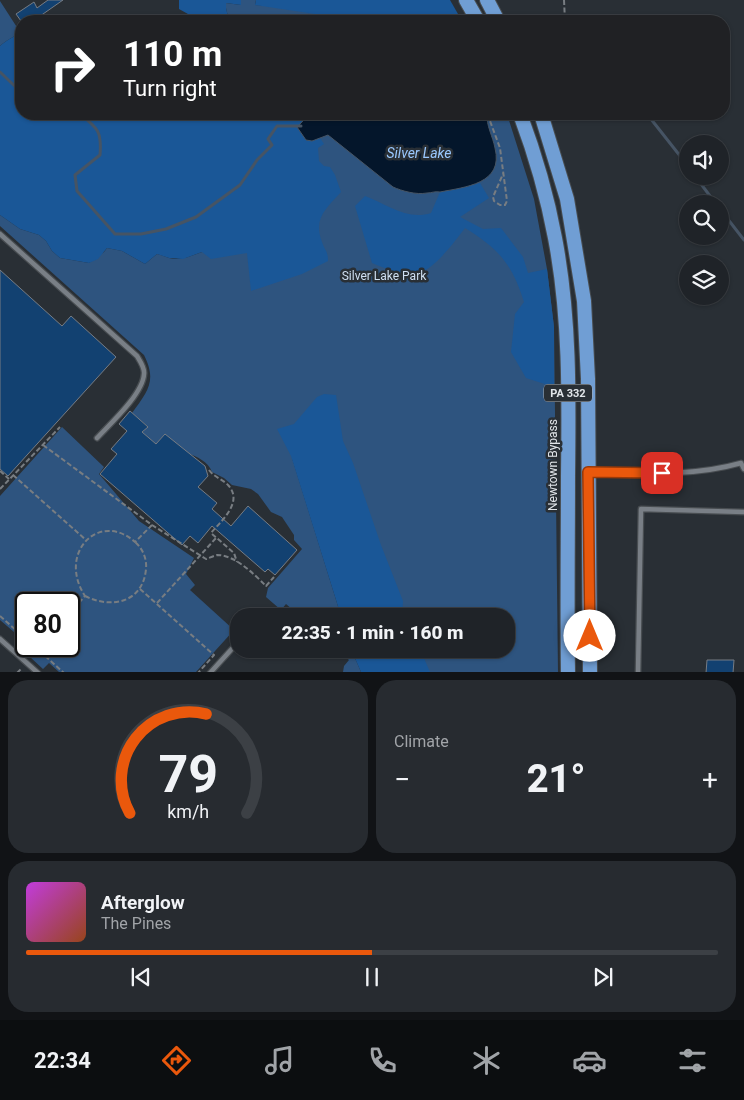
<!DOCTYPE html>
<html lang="en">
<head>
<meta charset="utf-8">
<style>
  body { margin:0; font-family:Roboto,sans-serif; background:#272b30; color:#f1f3f6; height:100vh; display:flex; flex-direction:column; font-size:19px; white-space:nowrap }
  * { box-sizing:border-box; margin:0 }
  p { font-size:16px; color:#a1a4a8 }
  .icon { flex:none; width:28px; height:28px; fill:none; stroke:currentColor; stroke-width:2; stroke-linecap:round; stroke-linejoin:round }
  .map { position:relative; height:672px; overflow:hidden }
  .drawer { display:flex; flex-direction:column; gap:8px; padding:8px; background:#111316; flex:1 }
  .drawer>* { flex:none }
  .top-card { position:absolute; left:15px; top:15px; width:715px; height:105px; border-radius:20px; box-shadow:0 1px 4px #0004,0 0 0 1px #3c4045; background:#202124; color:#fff; overflow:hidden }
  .buttons { position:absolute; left:679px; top:135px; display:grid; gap:10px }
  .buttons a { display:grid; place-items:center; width:50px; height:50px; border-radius:50%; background:#1f2328; box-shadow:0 1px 4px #0004,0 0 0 1px #3c4045; font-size:25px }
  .speed { position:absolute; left:15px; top:592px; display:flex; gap:10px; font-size:25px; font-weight:700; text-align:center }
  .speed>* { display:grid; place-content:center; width:65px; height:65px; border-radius:50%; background:#1f2328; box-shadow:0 1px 4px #0004,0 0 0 1px #3c4045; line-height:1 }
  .speed .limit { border:2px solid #111; border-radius:8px; background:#fff; color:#111 }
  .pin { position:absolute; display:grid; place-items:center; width:42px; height:42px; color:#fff; margin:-21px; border-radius:10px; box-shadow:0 2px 8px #0006 }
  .me { position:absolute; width:55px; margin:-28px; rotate:0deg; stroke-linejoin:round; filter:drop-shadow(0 0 4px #0008) }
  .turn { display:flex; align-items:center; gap:18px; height:105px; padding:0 25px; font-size:22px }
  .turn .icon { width:65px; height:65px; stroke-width:2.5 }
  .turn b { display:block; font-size:35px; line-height:42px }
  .big { font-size:38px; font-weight:800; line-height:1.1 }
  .drawer .tile { flex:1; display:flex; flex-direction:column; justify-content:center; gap:8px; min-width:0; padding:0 18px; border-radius:20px; background:#272b30 }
  .drawer .dial { align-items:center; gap:0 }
  .dial svg { height:130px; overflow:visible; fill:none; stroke:#3c4045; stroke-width:7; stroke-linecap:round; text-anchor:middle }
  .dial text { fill:#f1f3f6; stroke:none }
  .song { display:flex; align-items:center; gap:15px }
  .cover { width:60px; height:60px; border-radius:8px; background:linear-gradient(135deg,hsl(290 70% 55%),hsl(20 70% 35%)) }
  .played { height:5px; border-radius:2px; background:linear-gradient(90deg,#ea580c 50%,#3c4045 50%) }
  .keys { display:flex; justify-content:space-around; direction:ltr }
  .heat { display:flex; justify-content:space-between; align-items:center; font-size:28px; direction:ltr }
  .drawer .tiles { flex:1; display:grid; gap:8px; grid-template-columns:1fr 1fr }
  .tile:last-child { grid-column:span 2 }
  .trip { position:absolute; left:230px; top:608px; width:285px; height:50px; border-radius:20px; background:#1f2328; box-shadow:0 1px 4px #0004,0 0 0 1px #3c4045; font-weight:800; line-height:50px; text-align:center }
  .tabs { display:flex; height:80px; justify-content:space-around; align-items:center; background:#0c0e10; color:#a1a4a8 }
  .tabs .icon { width:35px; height:35px }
  .tabs .active { color:#ea580c }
  .tabs b { font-size:22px; color:#f1f3f6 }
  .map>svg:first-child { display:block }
  .green { fill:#2e547f; fill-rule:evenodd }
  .forest { fill:#1a5797 }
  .water { fill:#04162b; stroke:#465464 }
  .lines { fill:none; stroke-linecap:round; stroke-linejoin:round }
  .stream { stroke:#465464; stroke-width:3 }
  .building { fill:#124171; stroke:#767c84 }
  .service-casing { stroke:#484d51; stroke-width:7 }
  .trunk-casing { stroke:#484d51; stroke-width:16 }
  .path { stroke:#787d82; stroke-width:2; stroke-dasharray:5 2.5; stroke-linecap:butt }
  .service { stroke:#797f86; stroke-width:4.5 }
  .trunk { stroke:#709ed4; stroke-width:14 }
  .route-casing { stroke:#983908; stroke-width:12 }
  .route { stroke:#ea580c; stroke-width:9 }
  .labels { text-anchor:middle; stroke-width:5; stroke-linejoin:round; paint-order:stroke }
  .shield { fill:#292f35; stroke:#aaaeb3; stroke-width:1 }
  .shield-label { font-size:11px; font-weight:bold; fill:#e1e5e9 }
  .park-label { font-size:12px; fill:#cfdff1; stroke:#292f35 }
  .street-label { font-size:12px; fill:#e1e5e9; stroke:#292f35 }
  .water-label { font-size:14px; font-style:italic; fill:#9ac8fe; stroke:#292f35 }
</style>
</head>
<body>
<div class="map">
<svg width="744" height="673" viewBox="0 0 744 673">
  <rect width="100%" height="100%" fill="#292f35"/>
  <g class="green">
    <path d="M241 0H256L255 5 462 19 463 21H229L226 8V3L241 5Z"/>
    <path d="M0 1 20 32C13 38 6 40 0 46Z"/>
    <path d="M251 114H507L534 199 547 269 554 327 558 672H408L395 649H506V616H378L292 458 341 616H300L286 604 281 610 266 597 268 588 302 549 294 540V535L282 517 271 512 258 494 251 489 232 485 224 478 212 472C208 461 197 457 187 453 179 449 172 440 165 434L156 444 142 433 147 426 132 413C148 391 157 381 144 355L0 226V215L20 229 39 235 46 241 52 251 60 258 89 263 104 252 107 248 122 251 145 264 157 254C162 255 165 257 169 258 181 261 191 256 202 252Z"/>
    <path d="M62 427 104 467 99 474 139 521 194 558 186 574 195 585 190 590 234 630 196 672H59L49 663 43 669 16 644 21 638 0 620V496ZM26 604H69V646H26Z"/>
    <path d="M337 649H351L361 672H343L344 666 349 660Z"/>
  </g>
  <g class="forest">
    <path d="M179 0H241V5L226 3V8L229 21H193L188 14 179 9Z"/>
    <path d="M256 0H450L462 21H393L335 17 255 5Z"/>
    <path d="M20 32 21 114H303V121L297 127C303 138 308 141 320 138L324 144 318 148 319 161 324 166 330 167 335 175 341 192C326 209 313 218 322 242 325 251 328 251 328 261L302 274 251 291 247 253 211 259 202 252 183 259 169 258 157 254 145 264 122 251 107 248 98 259 89 263 60 258 52 251 46 241 39 235 20 229 0 215V46C6 40 13 38 20 32Z"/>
    <path d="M480 183 489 198 460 217 483 229 501 228 523 257 528 273 547 269 554 327V387L526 378 511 352 515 314 524 302C512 264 499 249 465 228 456 240 435 268 421 272 406 276 385 269 372 263L355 206 365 196C387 204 407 221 431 213L440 192Z"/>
    <path d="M324 394 336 395 343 441 353 463 381 545 403 601 402 616H341L291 456 277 429 294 424 317 397Z"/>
    <path d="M351 649H420L430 672H361Z"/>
  </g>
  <path class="water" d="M303 114H487C486 125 493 137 495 148 504 184 465 187 440 192 434 191 432 193 427 193 416 195 402 191 393 187L328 135 312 141 306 140 297 127 303 121Z"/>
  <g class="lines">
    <g class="stream">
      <path d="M0 72 21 92"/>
      <path d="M80 114C98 128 102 132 100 155L75 175 77 191 115 234H141L166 229 196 217 240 185 257 160 272 145 268 139 277 126H301"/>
      <path d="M647 114 688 166"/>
      <path d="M695 176 716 204"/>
      <path d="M720 209 744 240"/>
    </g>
  </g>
  <g class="building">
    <path d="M48 0H63L33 21H21L16 14 34 2 37 8Z"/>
    <path d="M0 270 62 326 71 316 116 357 8 476 0 469Z"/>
    <path d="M130 411 148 427 142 432 156 444 165 434 205 466 208 476 198 487 217 503 212 509 231 526 248 506 297 550 275 575 268 569 265 572 212 526 198 543 190 536 182 545 100 474 117 454 111 449 127 431 119 424Z"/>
    <path d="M707 660H734L733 673H706Z"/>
  </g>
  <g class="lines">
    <g class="service-casing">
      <g id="service">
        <path d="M0 234 137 356C140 361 145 368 144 374 143 394 110 424 97 438"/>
        <path d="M590 472C641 473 692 477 741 463L744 469"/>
        <path d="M0 639 38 673"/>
        <path d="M210 673 239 641"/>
        <path d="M638 673 641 509 744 512"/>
      </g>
    </g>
    <g class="trunk-casing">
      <g id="trunk">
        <path d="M466 0 478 21"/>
        <path d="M487 0 498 21"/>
        <path d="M520 114C535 154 547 195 555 238 570 316 569 396 568 476 568 541 567 607 568 673"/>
        <path d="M541 114 567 199 584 301 588 379 590 673"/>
      </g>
    </g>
    <g class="path">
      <path d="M564 0 565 21"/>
      <path d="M492 114 490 121 500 148 507 201 505 205H500L494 201 493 197 503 174"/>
      <path d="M43 445 152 525 206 559C209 558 213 556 217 555 235 555 254 574 266 586L274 577"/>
      <path d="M209 470C214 477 222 479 228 485 244 502 221 521 211 533L234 553 237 562"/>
      <path d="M0 471 9 479"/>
      <path d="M13 475 86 540"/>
      <path d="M0 489 60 427"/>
      <path d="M140 589 214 655 198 673"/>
      <path d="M85 596C111 609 143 603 146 569 147 559 143 549 135 542"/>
      <path d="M157 603 216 538"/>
      <path d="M69 614 85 596C57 553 99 510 135 542L152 525"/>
      <path d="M0 616 26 639"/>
      <path d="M34 646 64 673"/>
      <path d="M30 657 40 646"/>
      <path d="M17 673 22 668"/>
    </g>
    <use href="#service" class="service"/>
    <use href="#trunk" class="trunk"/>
  </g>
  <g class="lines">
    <g class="route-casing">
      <path id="route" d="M590 636 588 472 662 473"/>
    </g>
    <use href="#route" class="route"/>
  </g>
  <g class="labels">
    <rect class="shield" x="544" y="384.5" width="48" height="17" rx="4"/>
    <g class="shield-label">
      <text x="568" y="397">PA 332</text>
    </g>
    <g class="park-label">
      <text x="384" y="280">Silver Lake Park</text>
    </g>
    <g class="street-label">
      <text transform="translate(553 465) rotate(-90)" y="4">Newtown Bypass</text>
    </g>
    <g class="water-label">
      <text x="419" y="158">Silver Lake</text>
    </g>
  </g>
</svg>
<div class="buttons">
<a><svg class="icon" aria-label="sound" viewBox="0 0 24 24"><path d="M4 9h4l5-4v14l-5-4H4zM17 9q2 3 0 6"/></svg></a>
<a><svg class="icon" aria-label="search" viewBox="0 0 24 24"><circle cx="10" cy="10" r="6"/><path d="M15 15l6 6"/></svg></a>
<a><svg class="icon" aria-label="layers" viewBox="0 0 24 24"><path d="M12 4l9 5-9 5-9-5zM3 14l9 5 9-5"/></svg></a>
</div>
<div class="speed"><div class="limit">80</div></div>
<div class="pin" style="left:662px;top:473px;background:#d93025"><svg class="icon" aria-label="arrive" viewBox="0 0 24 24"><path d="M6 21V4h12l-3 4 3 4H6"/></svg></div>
<svg class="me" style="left:590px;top:636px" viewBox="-20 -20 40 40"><circle r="19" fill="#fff"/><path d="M0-13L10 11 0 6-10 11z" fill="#ea580c"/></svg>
<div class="trip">22:35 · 1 min · 160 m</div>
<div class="top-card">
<div class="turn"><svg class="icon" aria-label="right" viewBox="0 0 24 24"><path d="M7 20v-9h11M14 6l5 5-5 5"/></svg><div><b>110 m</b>Turn right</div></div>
</div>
</div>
<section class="drawer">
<div class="tiles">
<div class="tile dial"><svg viewBox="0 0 100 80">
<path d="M14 69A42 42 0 1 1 86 69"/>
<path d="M14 69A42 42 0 0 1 61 8" stroke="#ea580c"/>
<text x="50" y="56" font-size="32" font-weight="700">79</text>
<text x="50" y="72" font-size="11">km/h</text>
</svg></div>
<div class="tile"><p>Climate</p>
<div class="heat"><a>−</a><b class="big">21°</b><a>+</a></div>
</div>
<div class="tile">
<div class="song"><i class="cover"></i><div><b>Afterglow</b><p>The Pines</p></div></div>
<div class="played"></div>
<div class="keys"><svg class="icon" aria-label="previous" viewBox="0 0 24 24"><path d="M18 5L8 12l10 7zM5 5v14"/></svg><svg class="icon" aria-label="pause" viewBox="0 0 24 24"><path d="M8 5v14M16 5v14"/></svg><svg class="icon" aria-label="next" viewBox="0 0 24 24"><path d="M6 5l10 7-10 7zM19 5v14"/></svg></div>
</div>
</div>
</section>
<nav class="tabs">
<b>22:34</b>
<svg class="icon active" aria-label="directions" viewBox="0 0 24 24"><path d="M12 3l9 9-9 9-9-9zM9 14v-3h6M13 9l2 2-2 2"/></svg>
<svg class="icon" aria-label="music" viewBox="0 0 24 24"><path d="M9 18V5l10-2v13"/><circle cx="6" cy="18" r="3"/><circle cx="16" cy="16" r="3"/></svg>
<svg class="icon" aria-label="phone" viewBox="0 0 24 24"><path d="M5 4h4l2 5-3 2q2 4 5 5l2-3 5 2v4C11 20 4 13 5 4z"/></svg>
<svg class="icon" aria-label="climate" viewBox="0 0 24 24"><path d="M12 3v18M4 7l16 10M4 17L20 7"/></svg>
<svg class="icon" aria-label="car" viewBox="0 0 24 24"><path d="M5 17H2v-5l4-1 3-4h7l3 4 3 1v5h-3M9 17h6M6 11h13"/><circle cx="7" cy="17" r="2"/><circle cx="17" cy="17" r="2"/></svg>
<svg class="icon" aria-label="filters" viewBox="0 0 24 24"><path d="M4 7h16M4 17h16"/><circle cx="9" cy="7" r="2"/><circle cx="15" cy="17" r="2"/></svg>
</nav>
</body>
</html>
